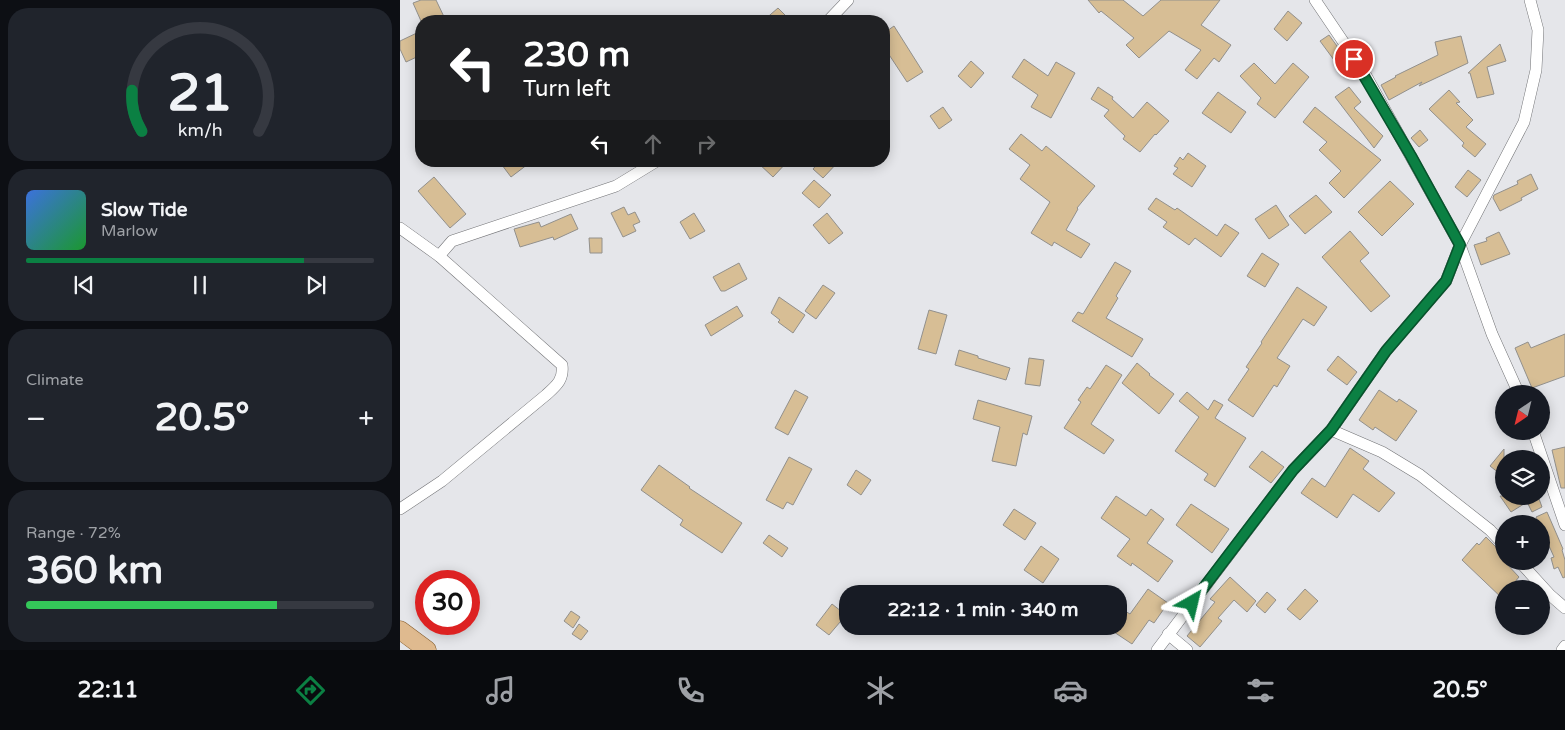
<!DOCTYPE html>
<html lang="en">
<head>
<meta charset="utf-8">
<style>
  body { margin:0; font-family:"Varela Round",sans-serif; background:#20242c; color:#f1f3f6; height:100vh; display:flex; flex-direction:column; font-size:19px; white-space:nowrap }
  * { box-sizing:border-box; margin:0 }
  p { font-size:16px; color:#9ea1a6 }
  .icon { flex:none; width:28px; height:28px; fill:none; stroke:currentColor; stroke-width:2; stroke-linecap:round; stroke-linejoin:round }
  .map { position:relative; flex:1; overflow:hidden }
  .sheet { display:flex; flex-direction:column; gap:8px; padding:8px; background:#0d0f14; width:400px }
  .sheet>* { flex:none }
  .banner { position:absolute; left:15px; top:15px; width:475px; height:152px; border-radius:20px; box-shadow:0 2px 12px #0003; background:#202124; color:#fff; overflow:hidden }
  .needle { width:32px; rotate:215deg }
  .fabs { position:absolute; left:1095px; top:385px; display:grid; gap:10px }
  .fabs a { display:grid; place-items:center; width:55px; height:55px; border-radius:50%; background:#171b24; box-shadow:0 2px 12px #0003; font-size:25px }
  .speed { position:absolute; left:15px; top:570px; display:flex; gap:10px; font-size:25px; font-weight:700; text-align:center }
  .speed>* { display:grid; place-content:center; width:65px; height:65px; border-radius:50%; background:#171b24; box-shadow:0 2px 12px #0003; line-height:1 }
  .speed .limit { border:8px solid #d22; background:#fff; color:#111 }
  .pin { position:absolute; display:grid; place-items:center; width:42px; height:42px; color:#fff; margin:-21px; border:2px solid #fff; border-radius:50%; box-shadow:0 1px 5px #0007 }
  .me { position:absolute; width:55px; margin:-28px; rotate:37deg; stroke-linejoin:round; filter:drop-shadow(0 0 4px #0008) }
  .turn { display:flex; align-items:center; gap:18px; height:105px; padding:0 25px; font-size:22px }
  .turn .icon { width:65px; height:65px; stroke-width:2.5 }
  .turn b { display:block; font-size:35px; line-height:42px }
  .lanes { display:flex; align-items:center; height:48px; padding:0 25px; background:#0003; justify-content:center; gap:25px; direction:ltr }
  .lanes .off { opacity:.35 }
  .big { font-size:38px; font-weight:700; line-height:1.1 }
  .sheet .widget { flex:1; display:flex; flex-direction:column; justify-content:center; gap:8px; min-width:0; padding:0 18px; border-radius:20px; background:#20242c }
  .sheet .dial { align-items:center; gap:0 }
  .dial svg { height:130px; overflow:visible; fill:none; stroke:#363941; stroke-width:7; stroke-linecap:round; text-anchor:middle }
  .dial text { fill:#f1f3f6; stroke:none }
  .song { display:flex; align-items:center; gap:15px }
  .cover { width:60px; height:60px; border-radius:8px; background:linear-gradient(135deg,hsl(220 70% 55%),hsl(130 70% 35%)) }
  .played { height:5px; border-radius:2px; background:linear-gradient(90deg,#0b8043 80%,#363941 80%) }
  .keys { display:flex; justify-content:space-around; direction:ltr }
  .heat { display:flex; justify-content:space-between; align-items:center; font-size:28px; direction:ltr }
  .charge { height:8px; border-radius:4px; background:linear-gradient(90deg,#34c759 72%,#363941 0) }
  .trip { position:absolute; left:439px; top:585px; width:288px; height:50px; border-radius:20px; background:#171b24; box-shadow:0 2px 12px #0003; font-weight:700; line-height:50px; text-align:center }
  .menu { display:flex; height:80px; justify-content:space-around; align-items:center; background:#090b0e; color:#9ea1a6 }
  .menu .icon { width:35px; height:35px }
  .menu .selected { color:#0b8043 }
  .menu b { font-size:22px; color:#f1f3f6 }
  main { display:flex; flex:1; min-height:0 }
  .map>svg:first-child { display:block }
  .building { fill:#d7be95; stroke:#92908c }
  .lines { fill:none; stroke-linecap:round; stroke-linejoin:round }
  .minor-casing { stroke:#727376; stroke-width:12 }
  .primary-casing { stroke:#876031; stroke-width:19 }
  .minor { stroke:#fff; stroke-width:11 }
  .primary { stroke:#dfba8f; stroke-width:18 }
  .route-casing { stroke:#07532c; stroke-width:12 }
  .route { stroke:#0b8043; stroke-width:9 }
</style>
</head>
<body>
<main>
<section class="sheet">
<div class="widget dial"><svg viewBox="0 0 100 80">
<path d="M14 69A42 42 0 1 1 86 69"/>
<path d="M14 69A42 42 0 0 1 8 44" stroke="#0b8043"/>
<text x="50" y="56" font-size="32" font-weight="700">21</text>
<text x="50" y="72" font-size="11">km/h</text>
</svg></div>
<div class="widget">
<div class="song"><i class="cover"></i><div><b>Slow Tide</b><p>Marlow</p></div></div>
<div class="played"></div>
<div class="keys"><svg class="icon" aria-label="previous" viewBox="0 0 24 24"><path d="M18 5L8 12l10 7zM5 5v14"/></svg><svg class="icon" aria-label="pause" viewBox="0 0 24 24"><path d="M8 5v14M16 5v14"/></svg><svg class="icon" aria-label="next" viewBox="0 0 24 24"><path d="M6 5l10 7-10 7zM19 5v14"/></svg></div>
</div>
<div class="widget"><p>Climate</p>
<div class="heat"><a>−</a><b class="big">20.5°</b><a>+</a></div>
</div>
<div class="widget"><p>Range · 72%</p><b class="big">360 km</b><div class="charge"></div></div>
</section>
<div class="map">
<svg width="1165" height="650" viewBox="0 0 1165 650">
  <rect width="100%" height="100%" fill="#e5e6ea"/>
  <g class="building">
    <path d="M21 0H36L46 21H21L13 3Z"/>
    <path d="M688 0H723L743 16 761 0H820L801 25 831 45 819 62 814 58 797 79 785 70 801 50 769 31 739 58 726 45 734 38 701 11 699 13Z"/>
    <path d="M378 8 391 21H363Z"/>
    <path d="M888 11 902 23 887 41 874 29Z"/>
    <path d="M494 26 523 72 507 82 484 47V33Z"/>
    <path d="M21 31V55L6 62 0 49V41Z"/>
    <path d="M929 35 942 53 934 60 920 41Z"/>
    <path d="M1061 36 1068 63 1019 86 1022 82 989 100 981 85 996 77 995 76 1038 55 1035 42Z"/>
    <path d="M1100 44 1106 61 1087 67 1094 94 1077 98 1070 73H1068Z"/>
    <path d="M624 59 648 76 656 62 675 73 651 118 631 107 638 95 612 77Z"/>
    <path d="M571 61 584 73 571 88 558 76Z"/>
    <path d="M854 63 875 84 893 63 909 77 875 118 857 104 861 98 840 76Z"/>
    <path d="M698 87 713 97 712 99 733 118 747 102 769 121 756 135 755 134 740 152 723 139 725 136 704 116 709 110 691 99Z"/>
    <path d="M949 87 961 102 954 108 983 136 974 148 935 97Z"/>
    <path d="M1049 90 1060 102 1056 103 1073 120 1066 127 1086 144 1075 157 1062 146 1064 143 1029 109Z"/>
    <path d="M818 92 846 112 831 133 802 113Z"/>
    <path d="M543 107 552 120 539 129 530 116Z"/>
    <path d="M915 107 981 160 944 198 929 183 941 171 919 150 927 142 903 122Z"/>
    <path d="M1020 130 1028 140 1019 147 1011 138Z"/>
    <path d="M621 134 642 151 646 146 695 186 677 208 678 209 666 230 690 244 681 258 654 242 652 246 631 233 650 202 620 179 630 165 609 149Z"/>
    <path d="M788 153 806 166 792 187 773 174 778 168 774 166 780 157 783 160Z"/>
    <path d="M99 161H132L111 177Z"/>
    <path d="M356 161H388L373 177Z"/>
    <path d="M420 161H439L423 178 413 169Z"/>
    <path d="M1068 170 1081 180 1067 197 1055 187Z"/>
    <path d="M1131 174 1138 189 1121 198 1122 200 1100 211 1093 198 1094 195 1118 184 1117 181Z"/>
    <path d="M34 177 66 214 50 228 18 191Z"/>
    <path d="M414 180 431 195 419 208 402 193Z"/>
    <path d="M990 181 1014 204 982 236 958 212Z"/>
    <path d="M916 195 932 212 905 234 889 216Z"/>
    <path d="M756 198 775 210 777 208 817 236 825 224 839 233 821 257 795 238 789 245 763 227 767 222 748 209Z"/>
    <path d="M876 205 889 225 869 239 855 219Z"/>
    <path d="M224 207 228 215 235 212 240 222 233 225 236 231 223 237 211 213Z"/>
    <path d="M294 213 305 231 290 239 280 222Z"/>
    <path d="M427 213 443 233 429 244 413 225Z"/>
    <path d="M171 214 178 229 154 240 153 237 120 247 114 229 139 222 141 227Z"/>
    <path d="M950 231 969 253 960 261 990 296 971 312 922 257Z"/>
    <path d="M1099 232 1110 254 1081 265 1074 245 1087 241 1086 238Z"/>
    <path d="M189 238H202V253H190Z"/>
    <path d="M862 253 879 264 865 287 847 276Z"/>
    <path d="M715 262 731 271 716 296 718 298 706 318 743 339 732 357 672 321 678 312 683 314Z"/>
    <path d="M339 263 347 279 325 291H321L313 277Z"/>
    <path d="M423 285 435 293 416 319 405 311Z"/>
    <path d="M897 287 927 307 914 326 903 319 877 358 890 366 877 387 874 385 853 417 828 400 849 369 846 367 862 343 861 342Z"/>
    <path d="M379 297 405 315 393 333 378 322 380 320 371 313Z"/>
    <path d="M337 306 343 316 311 336 305 325Z"/>
    <path d="M529 310 547 315 536 354 518 349Z"/>
    <path d="M1165 334V376L1132 388 1115 348 1128 342 1131 348Z"/>
    <path d="M559 350 578 356V358L610 368 606 380 555 365Z"/>
    <path d="M938 356 957 372 947 385 927 370Z"/>
    <path d="M629 358 644 360 640 386 625 384Z"/>
    <path d="M737 363 750 374 749 375 774 394 759 414 722 383Z"/>
    <path d="M706 365 722 375 691 424 714 440 704 454 664 428 681 402 678 400 687 387 690 389Z"/>
    <path d="M395 390 408 397 388 435 375 428Z"/>
    <path d="M979 390 997 402 999 399 1017 411 996 441 975 427 973 430 959 420Z"/>
    <path d="M787 392 808 410 814 400 823 405 815 418 846 438 815 487 804 480 808 474 775 451 799 417 779 401Z"/>
    <path d="M578 400 632 416 627 435 623 433 616 466 592 461 600 427 573 419Z"/>
    <path d="M1165 447V488H1161L1152 450Z"/>
    <path d="M950 448 969 461 963 469 995 493 979 512 953 494 937 518 901 493 912 478 925 487Z"/>
    <path d="M1104 449V477L1090 466Z"/>
    <path d="M862 451 884 467 871 483 849 467Z"/>
    <path d="M389 457 412 469 393 505 387 502 383 509 366 500Z"/>
    <path d="M259 465 290 487 289 488 342 523 322 553 280 525 283 520 241 490Z"/>
    <path d="M456 470 471 480 461 495 447 485Z"/>
    <path d="M716 496 746 516 751 509 764 519 747 543 773 561 758 582 732 563 731 566 717 556 730 539 701 518Z"/>
    <path d="M1100 496H1138L1142 507 1132 512 1127 502 1111 512Z"/>
    <path d="M791 504 829 529 812 553 776 525Z"/>
    <path d="M614 509 636 523 625 540 603 525Z"/>
    <path d="M1147 512 1163 549 1162 550 1165 560V577L1163 578 1158 567 1154 569 1151 558 1154 557 1141 528V524H1139L1136 517Z"/>
    <path d="M369 535 388 548 382 557 363 543Z"/>
    <path d="M1086 537 1099 550 1104 552V561L1119 577 1114 583 1120 589H1104V600L1062 560 1077 543 1079 545Z"/>
    <path d="M641 546 659 559 643 583 624 570Z"/>
    <path d="M830 577 856 601 847 612 834 600 818 618 822 621 800 647 787 636 815 602 810 599Z"/>
    <path d="M748 589 768 603 754 623 749 620 732 644 711 630 714 626H718V621L725 611 730 614Z"/>
    <path d="M905 589 918 601 900 620 887 609Z"/>
    <path d="M867 592 876 600 865 613 856 605Z"/>
    <path d="M432 604 446 615 429 635 416 625Z"/>
    <path d="M171 611 180 617 173 628 164 621Z"/>
    <path d="M179 624 188 631 181 640 172 634Z"/>
  </g>
  <g class="lines">
    <g class="minor-casing">
      <g id="minor">
        <path d="M915 0 965 74 1060 245 1092 334 1119 394"/>
        <path d="M428 21 448 0"/>
        <path d="M0 228 39 256"/>
        <path d="M931 430 982 452 1020 475 1090 530 1104 545"/>
        <path d="M1133 431 1165 525"/>
        <path d="M0 509 42 481 146 395C156 386 164 380 162 365L39 256 52 241 216 186 257 161"/>
        <path d="M1119 561 1150 595 1165 608"/>
        <path d="M768 634 787 650"/>
        <path d="M757 650 893 470 931 430 986 351 1046 281 1060 245 1124 122 1136 70 1138 30 1130 0"/>
        <path d="M1162 650 1165 646"/>
      </g>
    </g>
    <g class="primary-casing">
      <path id="primary" d="M0 630 27 650"/>
    </g>
    <use href="#minor" class="minor"/>
    <use href="#primary" class="primary"/>
  </g>
  <g class="lines">
    <g class="route-casing">
      <path id="route" d="M792 603 893 470 931 430 986 351 1046 281 1060 245 1011 156 954 59"/>
    </g>
    <use href="#route" class="route"/>
  </g>
</svg>
<div class="fabs">
<a><svg class="needle" viewBox="-14 -14 28 28"><path d="M0-13l5 13h-10z" fill="#e53935"/><path d="M0 13l5-13h-10z" fill="#9ea1a6"/></svg></a>
<a><svg class="icon" aria-label="layers" viewBox="0 0 24 24"><path d="M12 4l9 5-9 5-9-5zM3 14l9 5 9-5"/></svg></a>
<a>+</a>
<a>−</a>
</div>
<div class="speed"><div class="limit">30</div></div>
<div class="pin" style="left:954px;top:59px;background:#d93025"><svg class="icon" aria-label="arrive" viewBox="0 0 24 24"><path d="M6 21V4h12l-3 4 3 4H6"/></svg></div>
<svg class="me" style="left:792px;top:603px" viewBox="-20 -20 40 40"><path d="M0-17L14 15 0 8-14 15z" fill="#0b8043" stroke="#fff" stroke-width="4"/></svg>
<div class="trip">22:12 · 1 min · 340 m</div>
<div class="banner">
<div class="turn"><svg class="icon" aria-label="left" viewBox="0 0 24 24"><path d="M17 20v-9H6M10 6l-5 5 5 5"/></svg><div><b>230 m</b>Turn left</div></div>
<div class="lanes"><svg class="icon" aria-label="left" viewBox="0 0 24 24"><path d="M17 20v-9H6M10 6l-5 5 5 5"/></svg><svg class="icon off" aria-label="ahead" viewBox="0 0 24 24"><path d="M12 20V5M6 11l6-6 6 6"/></svg><svg class="icon off" aria-label="right" viewBox="0 0 24 24"><path d="M7 20v-9h11M14 6l5 5-5 5"/></svg></div>
</div>
</div>
</main>
<nav class="menu">
<b>22:11</b>
<svg class="icon selected" aria-label="directions" viewBox="0 0 24 24"><path d="M12 3l9 9-9 9-9-9zM9 14v-3h6M13 9l2 2-2 2"/></svg>
<svg class="icon" aria-label="music" viewBox="0 0 24 24"><path d="M9 18V5l10-2v13"/><circle cx="6" cy="18" r="3"/><circle cx="16" cy="16" r="3"/></svg>
<svg class="icon" aria-label="phone" viewBox="0 0 24 24"><path d="M5 4h4l2 5-3 2q2 4 5 5l2-3 5 2v4C11 20 4 13 5 4z"/></svg>
<svg class="icon" aria-label="climate" viewBox="0 0 24 24"><path d="M12 3v18M4 7l16 10M4 17L20 7"/></svg>
<svg class="icon" aria-label="car" viewBox="0 0 24 24"><path d="M5 17H2v-5l4-1 3-4h7l3 4 3 1v5h-3M9 17h6M6 11h13"/><circle cx="7" cy="17" r="2"/><circle cx="17" cy="17" r="2"/></svg>
<svg class="icon" aria-label="filters" viewBox="0 0 24 24"><path d="M4 7h16M4 17h16"/><circle cx="9" cy="7" r="2"/><circle cx="15" cy="17" r="2"/></svg>
<b>20.5°</b>
</nav>
</body>
</html>
